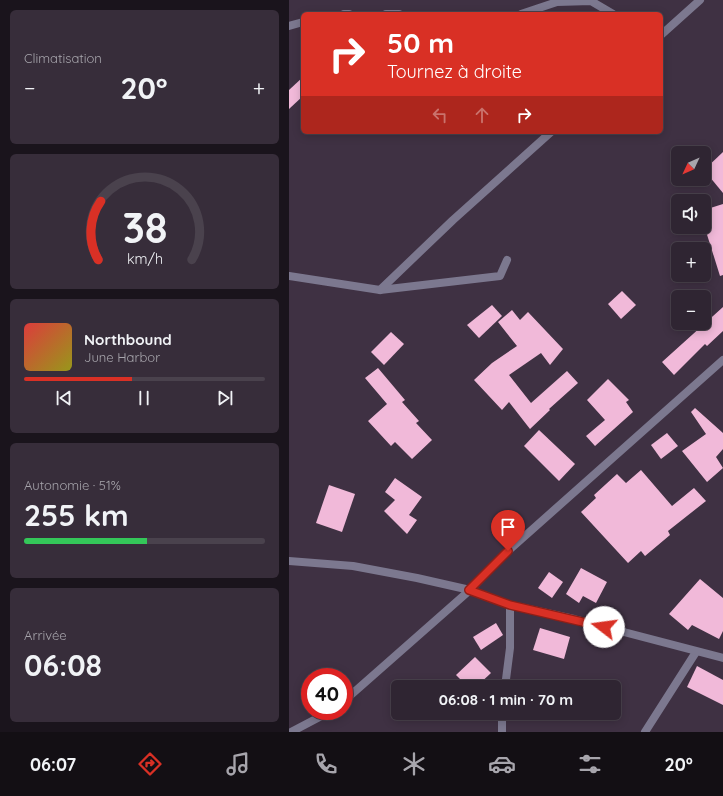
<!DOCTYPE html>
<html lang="fr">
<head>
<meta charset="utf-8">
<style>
  body { margin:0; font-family:Quicksand,sans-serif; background:#372d3a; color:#f1f3f6; height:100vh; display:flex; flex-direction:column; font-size:15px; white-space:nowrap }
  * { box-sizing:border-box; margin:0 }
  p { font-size:13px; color:#a7a5ac }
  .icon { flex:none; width:22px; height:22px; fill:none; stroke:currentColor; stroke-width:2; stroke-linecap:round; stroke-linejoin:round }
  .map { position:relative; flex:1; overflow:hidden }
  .sheet { display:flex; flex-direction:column; gap:10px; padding:10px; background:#1a141c; width:289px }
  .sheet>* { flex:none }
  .hud { position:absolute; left:12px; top:12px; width:362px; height:122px; border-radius:6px; box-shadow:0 2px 10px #0003,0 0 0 1px #4a424d; background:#d93025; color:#fff; overflow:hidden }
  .needle { width:26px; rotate:226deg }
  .controls { position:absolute; left:382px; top:146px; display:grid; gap:8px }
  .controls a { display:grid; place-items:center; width:40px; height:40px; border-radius:6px; background:#2f2532; box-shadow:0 2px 10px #0003,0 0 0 1px #4a424d; font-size:20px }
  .speed { position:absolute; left:12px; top:668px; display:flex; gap:8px; font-size:20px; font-weight:700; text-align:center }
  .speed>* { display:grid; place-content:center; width:52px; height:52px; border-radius:50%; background:#2f2532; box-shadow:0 2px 10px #0003,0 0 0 1px #4a424d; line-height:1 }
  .speed .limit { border:6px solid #d22; background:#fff; color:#111 }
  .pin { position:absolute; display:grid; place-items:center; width:34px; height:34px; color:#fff; margin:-41px -17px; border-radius:50% 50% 50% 0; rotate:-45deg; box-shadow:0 0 4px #0007 }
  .pin .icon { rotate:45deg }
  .me { position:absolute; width:44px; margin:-22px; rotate:285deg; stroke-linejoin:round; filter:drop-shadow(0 0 3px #0008) }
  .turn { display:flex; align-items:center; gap:14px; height:84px; padding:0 20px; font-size:18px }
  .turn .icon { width:52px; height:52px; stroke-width:2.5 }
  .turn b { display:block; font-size:28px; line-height:34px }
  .lanes { display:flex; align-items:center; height:38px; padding:0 20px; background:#0003; justify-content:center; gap:20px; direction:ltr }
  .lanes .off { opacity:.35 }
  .big { font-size:30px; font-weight:700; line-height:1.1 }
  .sheet .tile { flex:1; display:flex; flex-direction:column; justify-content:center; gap:6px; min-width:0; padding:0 14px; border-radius:6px; background:#372d3a }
  .sheet .dial { align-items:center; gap:0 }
  .dial svg { height:104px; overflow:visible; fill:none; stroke:#4a424d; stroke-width:7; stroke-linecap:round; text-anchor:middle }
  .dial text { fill:#f1f3f6; stroke:none }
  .song { display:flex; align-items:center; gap:12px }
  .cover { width:48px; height:48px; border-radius:6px; background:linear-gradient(135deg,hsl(0 70% 55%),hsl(60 70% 35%)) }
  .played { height:4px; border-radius:2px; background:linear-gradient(90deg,#d93025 45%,#4a424d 45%) }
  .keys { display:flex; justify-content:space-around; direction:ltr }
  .heat { display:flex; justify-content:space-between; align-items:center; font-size:22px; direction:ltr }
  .charge { height:6px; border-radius:3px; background:linear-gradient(90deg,#34c759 51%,#4a424d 0) }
  .trip { position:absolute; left:102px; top:680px; width:230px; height:40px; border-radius:6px; background:#2f2532; box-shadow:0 2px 10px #0003,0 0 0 1px #4a424d; font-weight:700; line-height:40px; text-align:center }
  .tabs { display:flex; height:64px; justify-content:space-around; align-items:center; background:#130f14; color:#a7a5ac }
  .tabs .icon { width:28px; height:28px }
  .tabs .current { color:#d93025 }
  .tabs b { font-size:18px; color:#f1f3f6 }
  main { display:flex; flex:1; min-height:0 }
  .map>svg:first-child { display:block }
  .building { fill:#f1b9d9 }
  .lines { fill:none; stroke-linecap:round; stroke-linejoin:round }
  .minor { stroke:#7c788f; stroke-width:8 }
  .tertiary { stroke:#7c788f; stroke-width:8 }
  .route-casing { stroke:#8d1f18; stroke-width:10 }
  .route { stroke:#d93025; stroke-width:7 }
</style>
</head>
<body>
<main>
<section class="sheet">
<div class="tile"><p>Climatisation</p>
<div class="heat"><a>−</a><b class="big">20°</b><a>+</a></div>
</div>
<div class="tile dial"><svg viewBox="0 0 100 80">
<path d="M14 69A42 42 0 1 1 86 69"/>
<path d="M14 69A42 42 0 0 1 16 24" stroke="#d93025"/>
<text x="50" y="56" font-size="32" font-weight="700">38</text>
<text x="50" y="72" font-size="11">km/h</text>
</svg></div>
<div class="tile">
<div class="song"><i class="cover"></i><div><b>Northbound</b><p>June Harbor</p></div></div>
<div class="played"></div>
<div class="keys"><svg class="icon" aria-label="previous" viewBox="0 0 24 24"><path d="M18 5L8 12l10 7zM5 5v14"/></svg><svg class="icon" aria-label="pause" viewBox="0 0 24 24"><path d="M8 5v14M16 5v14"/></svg><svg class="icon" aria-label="next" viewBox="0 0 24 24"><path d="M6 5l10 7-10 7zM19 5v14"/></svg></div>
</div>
<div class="tile"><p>Autonomie · 51%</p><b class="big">255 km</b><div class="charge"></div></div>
<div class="tile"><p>Arrivée</p><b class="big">06:08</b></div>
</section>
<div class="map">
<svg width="434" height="732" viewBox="0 0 434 732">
  <rect width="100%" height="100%" fill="#3f3143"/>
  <g class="building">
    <path d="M14 77V96L0 109V90Z"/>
    <path d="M434 152V193L415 170Z"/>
    <path d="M434 204V275L431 276 415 225V210Z"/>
    <path d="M333 291 347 305 332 319 319 304Z"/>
    <path d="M203 305 213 316 190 338 178 325Z"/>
    <path d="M434 307V331L418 346 416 344 385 375 373 362Z"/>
    <path d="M223 310 231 320 239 312 274 349 261 365 252 353 220 375 242 403 278 371 289 383 260 409 261 410 241 429 220 402 213 410 185 380 203 363 228 346 209 322Z"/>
    <path d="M102 332 115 344 95 365 82 352Z"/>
    <path d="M89 368 116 400 113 402 130 421 127 423 143 440 123 459 106 442 102 446 79 421 98 404 76 378Z"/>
    <path d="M319 379 340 400 337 402 344 412 306 446 297 436 316 420 298 400Z"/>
    <path d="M406 408 434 433V449L427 457 434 468 418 482 393 451 417 434 402 412Z"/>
    <path d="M250 430 286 464 270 481 235 446Z"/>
    <path d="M378 433 389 446 372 459 362 445Z"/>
    <path d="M352 470 383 506 405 488 417 501 379 531 381 535 356 556 352 551 339 563 292 512 307 498 305 495 328 474 337 483Z"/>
    <path d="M106 478 133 497 120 515 128 520 118 534 95 511 106 500 96 492Z"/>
    <path d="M40 485 66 494 53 532 27 523Z"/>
    <path d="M292 568 318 582 307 603 294 596 290 603 277 594Z"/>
    <path d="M260 572 274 582 263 598 249 588Z"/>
    <path d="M411 579 434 598V631L430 639 403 625 399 630 380 614Z"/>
    <path d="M207 623 214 635 192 650 184 637Z"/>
    <path d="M251 628 281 637 275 659 244 650Z"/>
    <path d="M186 657 202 673 187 687H179L167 675Z"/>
    <path d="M408 666 434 680V705L398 687Z"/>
  </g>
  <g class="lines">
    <g class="minor">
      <path d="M55 14H60"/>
      <path d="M97 14H110"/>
      <path d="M232 14 268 2 302 1 324 14"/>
      <path d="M0 26 14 22"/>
      <path d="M372 35 411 0"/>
      <path d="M0 276 91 290 211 276 218 260"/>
      <path d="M91 290 164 220 262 132"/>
      <path d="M216 687 221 648V605"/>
      <path d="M55 701 181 590 219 551 434 360"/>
      <path d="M2 732 42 711"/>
      <path d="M213 732V713"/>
      <path d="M356 732 407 652"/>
    </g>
    <path class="tertiary" d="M0 561 64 566 128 578 181 590 221 605 285 619 434 658"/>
  </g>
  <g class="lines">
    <g class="route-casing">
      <path id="route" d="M219 551 180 590 221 605 315 627"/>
    </g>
    <use href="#route" class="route"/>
  </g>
</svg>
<div class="controls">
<a><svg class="needle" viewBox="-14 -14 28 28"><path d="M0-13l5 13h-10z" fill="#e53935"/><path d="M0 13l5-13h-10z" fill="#a7a5ac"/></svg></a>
<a><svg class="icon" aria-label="sound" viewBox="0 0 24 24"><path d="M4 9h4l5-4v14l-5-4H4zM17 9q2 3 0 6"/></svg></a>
<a>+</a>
<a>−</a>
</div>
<div class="speed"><div class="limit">40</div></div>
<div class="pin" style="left:219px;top:551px;background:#d93025"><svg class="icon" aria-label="arrive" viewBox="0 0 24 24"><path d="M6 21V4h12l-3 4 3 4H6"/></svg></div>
<svg class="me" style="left:315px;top:627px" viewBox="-20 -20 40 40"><circle r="19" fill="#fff"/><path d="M0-13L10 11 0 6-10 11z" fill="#d93025"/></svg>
<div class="trip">06:08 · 1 min · 70 m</div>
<div class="hud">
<div class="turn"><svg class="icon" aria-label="right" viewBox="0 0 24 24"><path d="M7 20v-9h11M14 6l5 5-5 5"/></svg><div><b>50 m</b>Tournez à droite</div></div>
<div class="lanes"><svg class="icon off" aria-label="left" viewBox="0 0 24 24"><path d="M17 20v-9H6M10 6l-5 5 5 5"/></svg><svg class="icon off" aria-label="ahead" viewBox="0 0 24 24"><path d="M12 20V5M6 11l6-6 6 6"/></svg><svg class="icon" aria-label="right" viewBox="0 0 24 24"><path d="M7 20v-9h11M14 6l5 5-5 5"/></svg></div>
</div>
</div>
</main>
<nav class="tabs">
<b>06:07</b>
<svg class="icon current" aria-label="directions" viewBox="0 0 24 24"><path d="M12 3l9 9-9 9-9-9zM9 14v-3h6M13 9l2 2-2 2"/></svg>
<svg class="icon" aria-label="music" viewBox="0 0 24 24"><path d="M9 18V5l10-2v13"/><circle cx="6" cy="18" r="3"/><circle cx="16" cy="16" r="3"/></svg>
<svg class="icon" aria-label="phone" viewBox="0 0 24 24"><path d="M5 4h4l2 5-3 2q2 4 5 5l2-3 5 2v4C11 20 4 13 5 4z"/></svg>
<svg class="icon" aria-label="climate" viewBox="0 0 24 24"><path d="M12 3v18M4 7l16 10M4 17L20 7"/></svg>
<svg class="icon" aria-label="car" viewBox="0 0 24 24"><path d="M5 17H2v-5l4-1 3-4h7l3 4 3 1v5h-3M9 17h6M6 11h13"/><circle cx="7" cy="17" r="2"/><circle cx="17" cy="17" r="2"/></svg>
<svg class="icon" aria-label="filters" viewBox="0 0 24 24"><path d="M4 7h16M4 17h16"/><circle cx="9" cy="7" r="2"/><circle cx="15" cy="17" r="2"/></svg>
<b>20°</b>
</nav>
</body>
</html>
